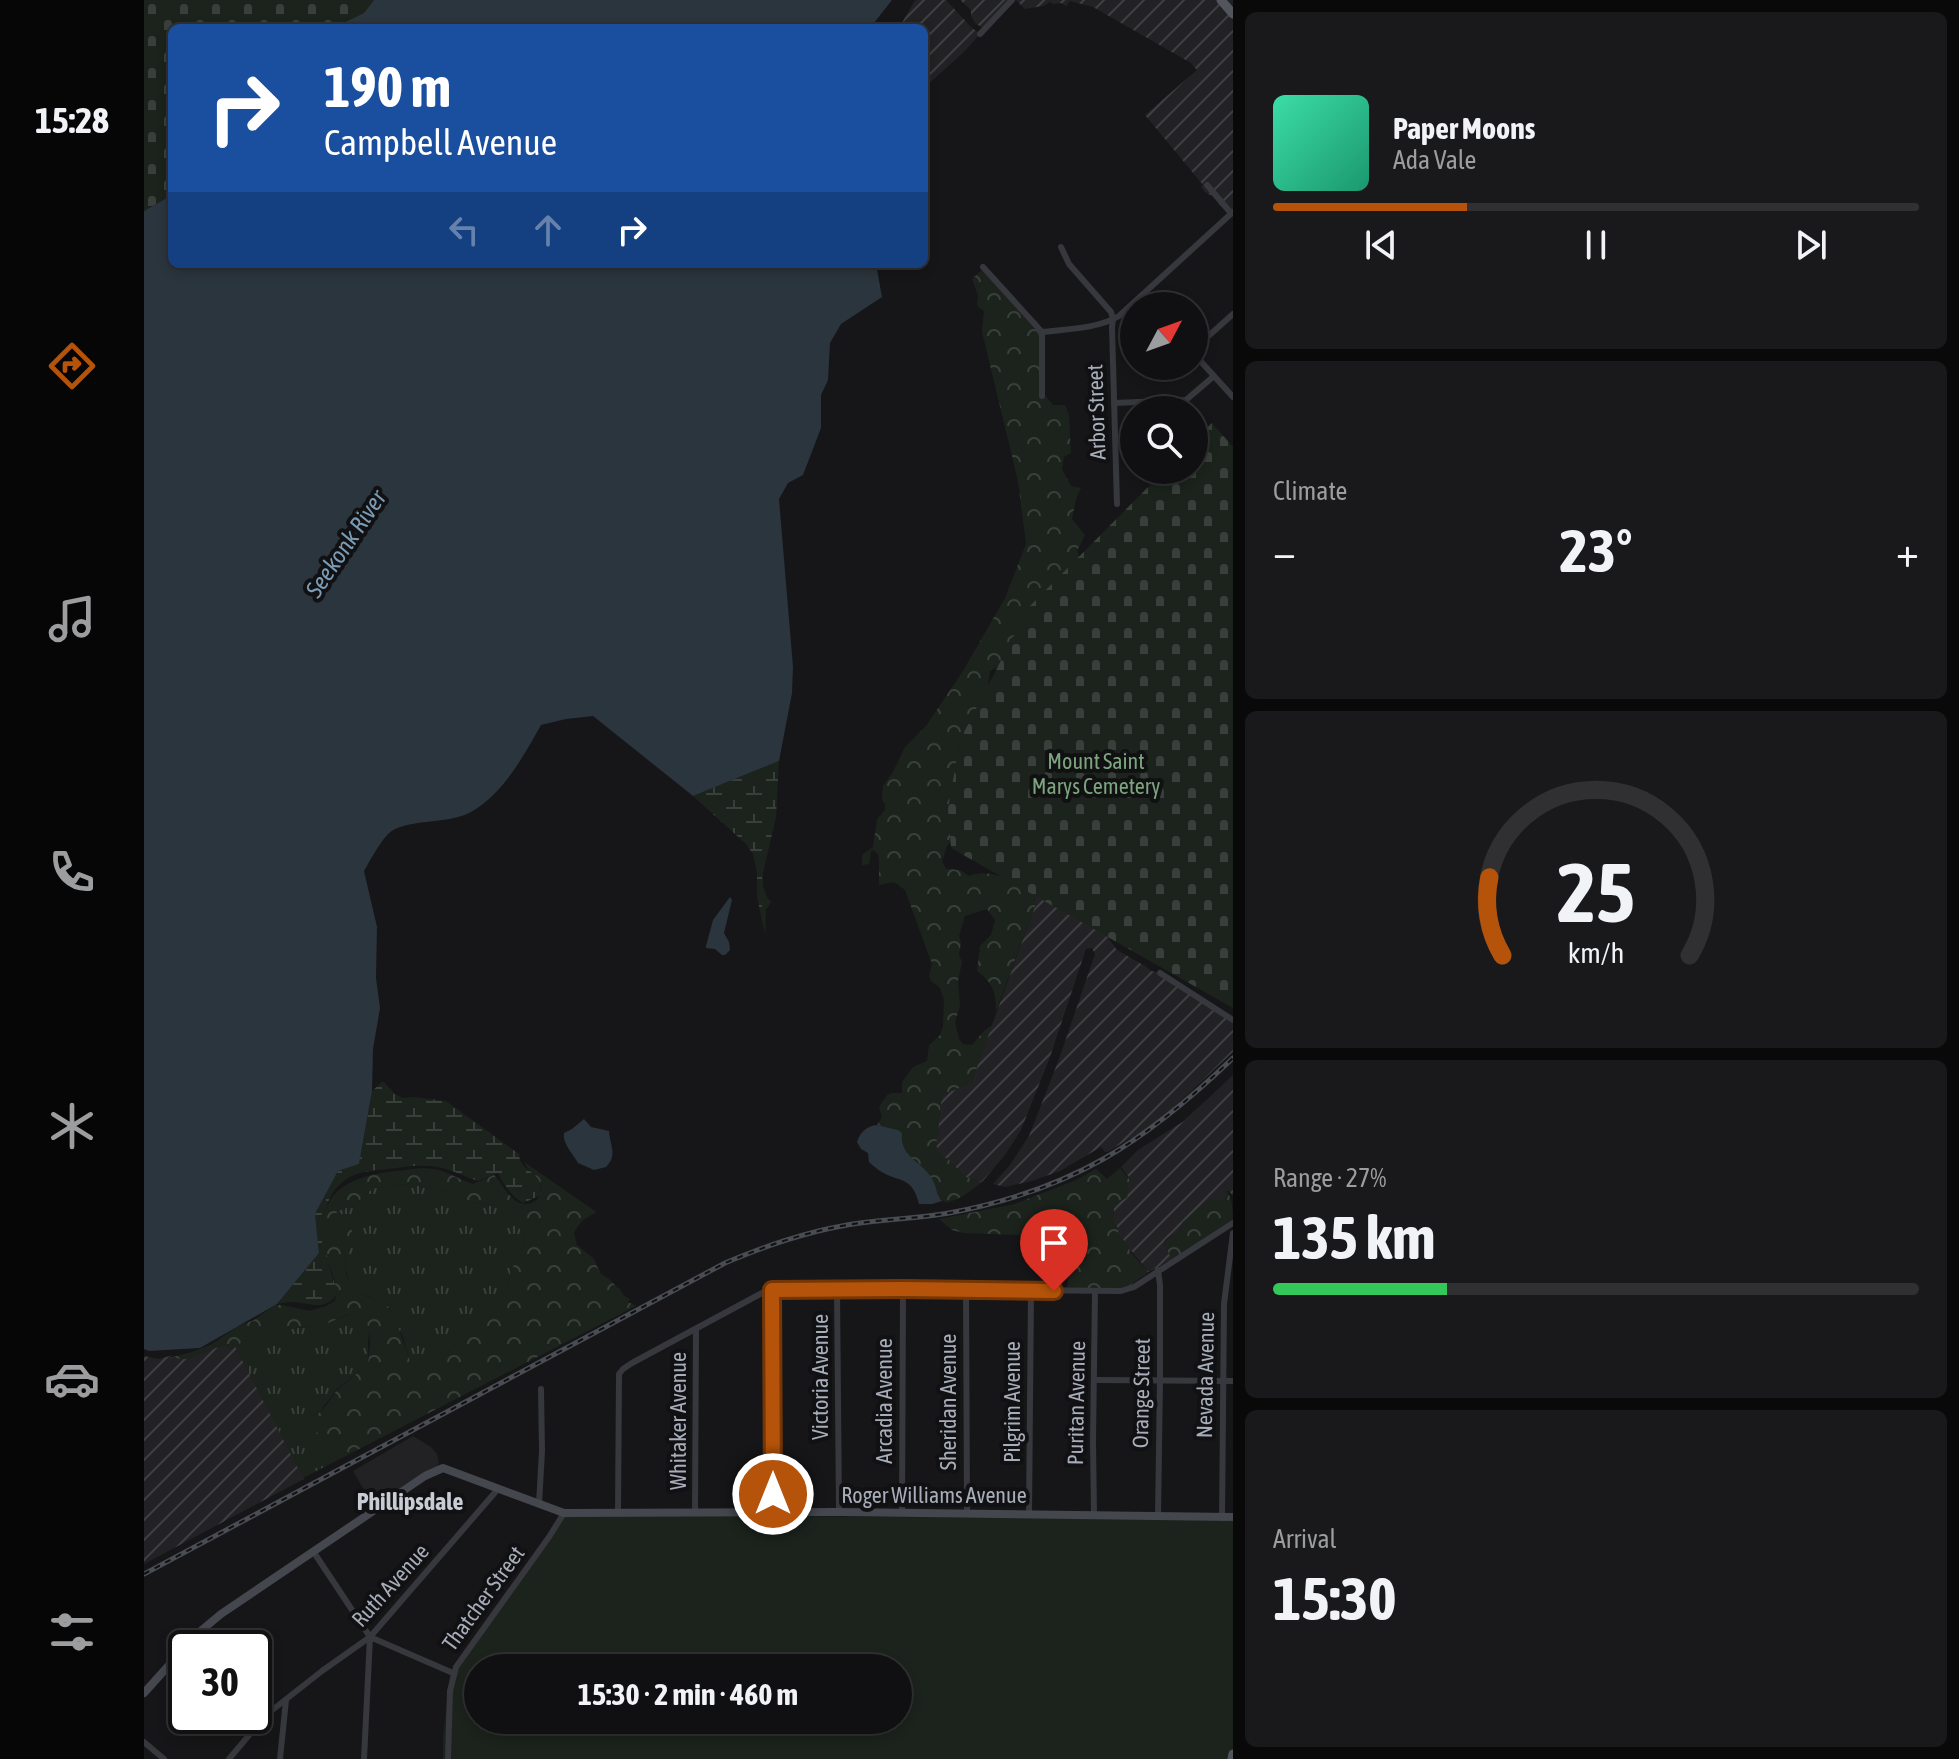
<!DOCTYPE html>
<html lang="en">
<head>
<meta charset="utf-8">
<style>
  body { margin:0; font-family:"Asap Condensed",sans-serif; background:#19191b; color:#f1f3f6; height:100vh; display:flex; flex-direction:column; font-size:30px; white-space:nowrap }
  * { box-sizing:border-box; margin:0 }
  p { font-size:26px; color:#9c9d9f }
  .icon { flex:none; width:44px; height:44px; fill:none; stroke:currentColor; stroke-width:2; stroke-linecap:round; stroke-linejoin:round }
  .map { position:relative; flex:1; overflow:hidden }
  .sheet { display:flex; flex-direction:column; gap:12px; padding:12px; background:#09090a; width:726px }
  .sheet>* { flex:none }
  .hud { position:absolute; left:24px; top:24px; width:760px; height:244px; border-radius:12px; box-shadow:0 4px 12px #0003,0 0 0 2px #303032; background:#1a4fa0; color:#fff; overflow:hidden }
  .needle { width:52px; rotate:49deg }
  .buttons { position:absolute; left:976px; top:292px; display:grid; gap:16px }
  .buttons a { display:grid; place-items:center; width:88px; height:88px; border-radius:50%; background:#101012; box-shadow:0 4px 12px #0003,0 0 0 2px #303032; font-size:40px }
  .speed { position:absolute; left:24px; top:1630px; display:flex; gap:16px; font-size:40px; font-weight:700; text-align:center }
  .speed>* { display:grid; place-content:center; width:104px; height:104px; border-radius:50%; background:#101012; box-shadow:0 4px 12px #0003,0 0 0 2px #303032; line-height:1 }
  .speed .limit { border:4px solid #111; border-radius:12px; background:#fff; color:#111 }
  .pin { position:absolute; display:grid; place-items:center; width:68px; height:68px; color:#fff; margin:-82px -34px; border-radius:50% 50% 50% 0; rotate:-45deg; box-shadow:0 0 8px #0007 }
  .pin .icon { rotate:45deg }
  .me { position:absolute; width:88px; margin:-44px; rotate:0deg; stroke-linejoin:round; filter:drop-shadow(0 0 6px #0008) }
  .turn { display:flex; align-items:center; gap:28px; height:168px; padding:0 24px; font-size:36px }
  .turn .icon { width:104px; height:104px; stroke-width:2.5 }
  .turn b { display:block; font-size:56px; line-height:68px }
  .lanes { display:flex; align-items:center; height:76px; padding:0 24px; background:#0003; justify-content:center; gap:40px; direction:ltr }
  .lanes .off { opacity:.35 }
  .big { font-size:60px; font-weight:700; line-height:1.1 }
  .sheet .tile { flex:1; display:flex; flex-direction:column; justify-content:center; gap:12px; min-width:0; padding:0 28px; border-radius:12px; background:#19191b }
  .sheet .dial { align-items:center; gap:0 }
  .dial svg { height:208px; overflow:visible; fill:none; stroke:#303032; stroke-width:7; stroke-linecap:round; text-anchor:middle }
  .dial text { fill:#f1f3f6; stroke:none }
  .song { display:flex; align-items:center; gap:24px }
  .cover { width:96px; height:96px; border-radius:12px; background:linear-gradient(135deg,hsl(160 70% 55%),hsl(160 70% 35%)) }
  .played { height:8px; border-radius:4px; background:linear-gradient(90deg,#b45309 30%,#303032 30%) }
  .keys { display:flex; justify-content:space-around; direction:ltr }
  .heat { display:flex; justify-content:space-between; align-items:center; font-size:44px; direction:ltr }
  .charge { height:12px; border-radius:6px; background:linear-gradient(90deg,#34c759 27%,#303032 0) }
  .trip { position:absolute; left:320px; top:1654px; width:448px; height:80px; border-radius:40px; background:#101012; box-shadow:0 4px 12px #0003,0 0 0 2px #303032; font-weight:700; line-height:80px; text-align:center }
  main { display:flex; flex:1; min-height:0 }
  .menu { display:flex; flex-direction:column; width:144px; justify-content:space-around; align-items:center; background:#060607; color:#9c9d9f }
  .menu .icon { width:56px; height:56px }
  .menu .on { color:#b45309 }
  .menu b { font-size:36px; color:#f1f3f6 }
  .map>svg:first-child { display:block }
  .built { fill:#222225 }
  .industrial { fill:url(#industrial-furrows) }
  .grass { fill:url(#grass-tufts) }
  .forest { fill:url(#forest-crowns); fill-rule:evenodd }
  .wetland { fill:url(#wetland-marsh) }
  .cemetery { fill:url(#cemetery-stones) }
  .green { fill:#1b231c; fill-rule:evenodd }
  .water { fill:#2b353d }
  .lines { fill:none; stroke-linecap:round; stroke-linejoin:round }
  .minor { stroke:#36383d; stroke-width:6 }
  .secondary { stroke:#44474d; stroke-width:8 }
  .primary { stroke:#52555c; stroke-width:9 }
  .rail-casing { stroke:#494c52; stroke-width:5 }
  .rail { stroke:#111113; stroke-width:2; stroke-dasharray:6; stroke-linecap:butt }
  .route-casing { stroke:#753606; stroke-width:20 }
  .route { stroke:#b45309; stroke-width:14 }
  .labels { text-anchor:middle; stroke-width:8; stroke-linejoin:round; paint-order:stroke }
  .street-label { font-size:22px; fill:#a7adb9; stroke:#111113 }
  .park-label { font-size:22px; fill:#7ca57e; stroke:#111113 }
  .water-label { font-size:24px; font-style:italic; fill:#7b9cb6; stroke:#111113 }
  .neighbourhood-label { font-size:24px; font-weight:bold; fill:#c8ccd4; stroke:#111113 }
</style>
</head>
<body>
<main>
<nav class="menu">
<b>15:28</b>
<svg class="icon on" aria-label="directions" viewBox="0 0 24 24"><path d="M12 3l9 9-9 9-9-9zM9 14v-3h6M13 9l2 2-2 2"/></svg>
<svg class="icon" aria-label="music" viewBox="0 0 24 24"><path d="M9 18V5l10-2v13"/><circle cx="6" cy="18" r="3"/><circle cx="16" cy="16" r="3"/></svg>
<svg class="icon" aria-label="phone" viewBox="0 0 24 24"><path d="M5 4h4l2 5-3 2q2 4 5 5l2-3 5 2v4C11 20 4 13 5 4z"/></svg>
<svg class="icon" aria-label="climate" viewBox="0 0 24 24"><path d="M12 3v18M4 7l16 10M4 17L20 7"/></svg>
<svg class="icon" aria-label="car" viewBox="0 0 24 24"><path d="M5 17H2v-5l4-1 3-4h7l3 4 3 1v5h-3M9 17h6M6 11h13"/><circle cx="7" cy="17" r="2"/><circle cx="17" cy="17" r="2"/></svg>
<svg class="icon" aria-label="filters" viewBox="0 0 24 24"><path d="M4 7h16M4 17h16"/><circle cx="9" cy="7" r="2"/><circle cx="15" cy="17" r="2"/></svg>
</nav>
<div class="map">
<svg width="1089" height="1759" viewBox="0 0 1089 1759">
  <defs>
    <pattern id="industrial-furrows" width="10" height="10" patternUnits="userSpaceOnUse" patternTransform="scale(2)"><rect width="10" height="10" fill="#222225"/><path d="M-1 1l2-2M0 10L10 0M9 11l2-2" fill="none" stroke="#3f3f43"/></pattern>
    <pattern id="grass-tufts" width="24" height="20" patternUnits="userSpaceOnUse" patternTransform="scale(2)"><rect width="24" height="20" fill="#1b231c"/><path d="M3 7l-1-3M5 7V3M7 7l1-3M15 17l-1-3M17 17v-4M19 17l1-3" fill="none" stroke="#39403b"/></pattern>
    <pattern id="forest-crowns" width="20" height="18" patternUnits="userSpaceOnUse" patternTransform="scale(2)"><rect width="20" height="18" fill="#1b231c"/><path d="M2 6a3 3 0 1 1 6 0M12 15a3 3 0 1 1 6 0" fill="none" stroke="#39403b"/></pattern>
    <pattern id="wetland-marsh" width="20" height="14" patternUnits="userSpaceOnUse" patternTransform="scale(2)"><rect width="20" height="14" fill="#1b231c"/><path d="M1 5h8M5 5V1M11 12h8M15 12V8" fill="none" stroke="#39403b"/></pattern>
    <pattern id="cemetery-stones" width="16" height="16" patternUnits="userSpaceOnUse" patternTransform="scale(2)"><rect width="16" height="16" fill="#1b231c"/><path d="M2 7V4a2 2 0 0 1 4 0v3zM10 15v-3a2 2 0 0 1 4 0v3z" fill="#39403b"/></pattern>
  </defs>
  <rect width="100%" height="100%" fill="#161618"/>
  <path class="built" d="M269 1436 287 1447 293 1454 295 1462 293 1468 236 1505 229 1496 225 1497 223 1495 209 1471Z"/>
  <g class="industrial">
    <path d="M771 0H802L827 27 836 34 821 51 780 88V28H755Z"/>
    <path d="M816 0H868L840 29 831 23 827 16V10Z"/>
    <path d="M872 0H1089V215L1086 217 1068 196 1061 192 1057 187 1059 185 1001 115 1053 70 1047 63 949 7 926 1 922 6 917 3 909 4 906 2 899 6 881 9Z"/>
    <path d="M890 891 950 919 973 950 1001 966 1007 971 1019 973 1089 1019V1052L1017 1119 989 1139 986 1138 964 1152H961L957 1147 916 1171 888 1181 861 1187 849 1184 866 1165 885 1136 915 1059 951 954 948 948 942 949 906 1057 877 1130 861 1155 838 1182 821 1177 803 1158H799L792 1146 798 1095 827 1083 891 906Z"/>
    <path d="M1089 1075V1196L1085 1191H1081L1082 1195 1079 1200 1039 1222 1033 1234 1026 1236 1021 1240 1020 1245 1028 1259 1005 1272 973 1234 969 1220 970 1205 983 1197 982 1183 987 1180 977 1167 994 1150 1040 1121Z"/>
    <path d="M80 1345 86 1349 91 1346 160 1479 0 1564V1356L15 1359 29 1355 26 1357 41 1359Z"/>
  </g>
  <g class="grass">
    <path d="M265 1184 305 1192 328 1202 355 1205 364 1210 378 1232 380 1240 377 1257 367 1269 364 1288 357 1296 328 1320 317 1338 295 1361 280 1367 267 1365 259 1337 250 1321 245 1306 240 1301 216 1294 206 1285 201 1267 202 1257 189 1217 195 1210 209 1206 229 1188Z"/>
    <path d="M211 1312C228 1316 225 1330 224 1344 224 1351 225 1357 224 1364L193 1389 179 1407 177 1412C169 1414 166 1416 165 1425 177 1436 187 1444 194 1460L159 1478 91 1346 102 1340 127 1332 182 1324Z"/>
  </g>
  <g class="forest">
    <path d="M838 270 896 332 899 393 909 405H921L925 415 927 453 920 457 918 469 927 486 937 488 932 499 928 519 941 535 933 551 941 569 855 666 846 671 843 692 814 748 811 837 803 846 798 861 802 869C811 869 819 870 825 876 845 867 871 882 890 891L891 906 852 1011C852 992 849 983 833 971L836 946 847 935 851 920 843 909 821 916 815 936 817 943 815 955 818 962 814 981 816 1006 811 1022 815 1039 819 1044 828 1045 840 1031 848 1025 827 1083 798 1095 792 1146 799 1158H803L821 1177 838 1182C831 1188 810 1204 801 1202 798 1201 793 1194 791 1192V1186L778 1167 766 1158 759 1148 754 1130 733 1125 738 1117 735 1107 743 1095 747 1093H758V1082L769 1067 783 1061 785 1045 796 1035 799 1027 800 1000 796 988 787 981 785 976 788 964 761 890 750 882 735 885V859L734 855 730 850 727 851 725 864 718 865V855L729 847 733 819 741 810V805L738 800 739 786 749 772 761 747 782 726 819 671 861 598 882 544 874 481 838 332 840 311 833 306 834 295 828 279Z"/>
    <path d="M380 1162 451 1211 452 1213C441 1217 435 1223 430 1233L433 1245 450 1259 456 1273 465 1279 478 1292 479 1295 486 1299 484 1302 492 1306 194 1460C187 1444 177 1436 165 1425L167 1416 177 1412 193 1390 224 1364C226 1348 229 1326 217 1314H205L182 1324 127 1332 102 1340 86 1349 80 1345 41 1359 25 1358 48 1352 68 1344 93 1327 110 1320 131 1305H138L166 1311 182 1306 191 1301C196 1285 183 1264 180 1248 172 1191 203 1177 252 1171 265 1170 276 1167 289 1169 304 1171 315 1180 329 1184L350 1175C363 1189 371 1214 393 1200 404 1179 388 1177 380 1162ZM265 1184 305 1192 328 1202 355 1205 364 1211 378 1232 380 1240 377 1257 367 1269 364 1288 357 1296 328 1320 317 1338 295 1361 280 1367 267 1364C264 1354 247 1305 240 1301 239 1300 229 1298 228 1298 215 1295 205 1287 202 1273 198 1258 208 1245 208 1230L192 1225 189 1217 195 1210 209 1206 229 1188Z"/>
    <path d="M976 1168 987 1181 983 1183 985 1190 983 1197 970 1206 969 1220 975 1230 973 1234C978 1239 986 1244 986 1252L1005 1272 979 1290 923 1291 925 1273 928 1267C925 1254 910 1249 900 1240L891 1247 875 1235 820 1233 808 1230 795 1219 871 1204 932 1180 952 1169 963 1179Z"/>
    <path d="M1081 1190C1089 1196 1089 1212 1089 1224L1028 1259 1020 1245C1022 1238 1026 1236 1033 1234L1039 1222 1065 1199 1079 1200 1082 1195Z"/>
  </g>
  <g class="wetland">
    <path d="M635 761 632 817 619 873V886L623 897 627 902 622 910 621 934 613 897V873L609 854 602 844 549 796Z"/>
    <path d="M239 1081 251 1094 259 1098 268 1097 302 1101 375 1154C376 1175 403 1170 395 1196L379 1203C367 1196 359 1184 354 1173L334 1181C321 1177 307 1169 293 1167 278 1164 260 1167 244 1169 233 1170 219 1171 208 1176 166 1196 180 1258 194 1293 180 1313 166 1302 148 1302 143 1302 138 1303 133 1304L175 1253 171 1214 194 1171 215 1164 228 1091Z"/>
  </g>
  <g class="cemetery">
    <path d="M0 0H230L220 13 189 28H28V195L0 211Z"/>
    <path d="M1068 423 1089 447V1008L807 848 804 809 816 740 884 608 1021 470H1050V440Z"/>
  </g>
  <path class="green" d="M418 1515 1089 1519V1759H299V1737L306 1674ZM334 1668H754V1720H334Z"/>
  <g class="water">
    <path d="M230 0H748L726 28H189L220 13Z"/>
    <path d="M28 195V264H732L738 297 697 324 686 343 684 380 677 395V428L659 475 644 483 635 499 649 667 648 693 635 761 549 796 449 716 422 719 397 725C379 757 359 794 327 812 304 825 260 818 244 834 234 845 227 859 220 871L233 927 232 978 236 1008 229 1049 228 1091 215 1164 194 1171 171 1214 175 1253 133 1304 56 1348 5 1351 0 1349V211Z"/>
    <path d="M586 897 588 900 580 933 585 942 586 950 581 955H578L571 949 562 948V946L569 920Z"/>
    <path d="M440 1119 447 1127 465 1131C466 1146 474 1155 462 1167L450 1170 434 1163C429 1154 418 1143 420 1133L428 1129Z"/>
    <path d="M733 1125 754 1130 758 1133C755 1159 782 1162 790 1183 794 1191 791 1192 798 1201L788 1204H775C768 1175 755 1183 736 1171 732 1168 728 1165 725 1162L724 1153 717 1149 713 1142C716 1132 723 1126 733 1125Z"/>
  </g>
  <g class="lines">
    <g class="minor">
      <path d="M836 34 868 0"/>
      <path d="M1063 185 1087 213"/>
      <path d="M917 247 925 264 967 312 969 319 968 327 973 504"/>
      <path d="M839 267 898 332V396"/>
      <path d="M998 295 1007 306"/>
      <path d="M898 332C923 329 953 329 975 316L1089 212"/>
      <path d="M1050 349 1089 314"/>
      <path d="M1050 354 1089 397"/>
      <path d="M970 403 1042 400 1070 376"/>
      <path d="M1016 973 1089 1020"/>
      <path d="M693 1289 695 1512"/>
      <path d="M628 1290 629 1513"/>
      <path d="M822 1290 823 1514"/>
      <path d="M951 1380 1089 1381"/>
      <path d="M395 1504 398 1451 397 1389"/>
      <path d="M474 1512 475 1374 479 1369 488 1363 618 1293 628 1290 759 1289 977 1291 990 1287 1089 1223"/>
      <path d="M551 1512 552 1330"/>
      <path d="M758 1513 759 1289"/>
      <path d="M885 1514 887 1290"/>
      <path d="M950 1515 949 1441 951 1291"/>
      <path d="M1014 1516 1016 1380V1285L1014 1270"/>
      <path d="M1078 1518 1080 1304 1089 1233"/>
      <path d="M169 1551 226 1637 309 1673"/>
      <path d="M0 1742 20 1759"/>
      <path d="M85 1759 122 1715 178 1671 226 1637 354 1489"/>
      <path d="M136 1759 142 1700"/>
      <path d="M220 1759 226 1637"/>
      <path d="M304 1759 306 1691 312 1667 405 1537 420 1513"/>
    </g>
    <path class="secondary" d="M0 1693 53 1634 77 1614 281 1476 299 1468 420 1513 695 1512 1089 1517"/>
    <g class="primary">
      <path d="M1077 0 1089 14"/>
      <path d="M1088 1759 1089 1754"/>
    </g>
    <g class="rail-casing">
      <path id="rail" d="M0 1574 581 1263C622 1246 658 1233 703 1225 737 1219 771 1219 805 1213 928 1190 1000 1143 1089 1058"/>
    </g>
    <use href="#rail" class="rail"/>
  </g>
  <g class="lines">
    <g class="route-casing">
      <path id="route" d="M629 1494 628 1290 759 1289 910 1291"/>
    </g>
    <use href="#route" class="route"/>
  </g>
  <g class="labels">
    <g class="street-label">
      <text transform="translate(952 412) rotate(-92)" y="8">Arbor Street</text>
      <text transform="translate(1061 1375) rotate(-89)" y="8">Nevada Avenue</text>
      <text transform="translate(676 1377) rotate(-90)" y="8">Victoria Avenue</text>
      <text transform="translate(997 1393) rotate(-89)" y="8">Orange Street</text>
      <text transform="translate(740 1401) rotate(-90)" y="8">Arcadia Avenue</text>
      <text transform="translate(804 1402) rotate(-90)" y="8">Sheridan Avenue</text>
      <text transform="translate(868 1402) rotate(-90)" y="8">Pilgrim Avenue</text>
      <text transform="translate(932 1403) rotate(-89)" y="8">Puritan Avenue</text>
      <text transform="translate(534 1421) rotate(-90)" y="8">Whitaker Avenue</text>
      <text x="790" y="1503">Roger Williams Avenue</text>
      <text transform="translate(246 1585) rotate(-48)" y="8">Ruth Avenue</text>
      <text transform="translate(339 1598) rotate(-54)" y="8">Thatcher Street</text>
    </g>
    <g class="park-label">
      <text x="952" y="769">Mount Saint<tspan x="952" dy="25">Marys Cemetery</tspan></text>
    </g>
    <g class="water-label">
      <text transform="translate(202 544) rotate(-56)" y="8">Seekonk River</text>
    </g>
    <g class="neighbourhood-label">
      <text x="266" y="1510">Phillipsdale</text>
    </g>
  </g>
</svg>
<div class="buttons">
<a><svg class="needle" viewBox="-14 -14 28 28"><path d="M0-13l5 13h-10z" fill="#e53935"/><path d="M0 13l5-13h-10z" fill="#9c9d9f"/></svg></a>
<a><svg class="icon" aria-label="search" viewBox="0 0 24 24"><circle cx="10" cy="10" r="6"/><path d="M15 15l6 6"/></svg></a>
</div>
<div class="speed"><div class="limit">30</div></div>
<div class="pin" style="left:910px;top:1291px;background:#d93025"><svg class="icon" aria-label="arrive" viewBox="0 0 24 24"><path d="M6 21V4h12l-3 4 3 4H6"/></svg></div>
<svg class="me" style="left:629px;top:1494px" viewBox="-20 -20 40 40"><circle r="17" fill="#b45309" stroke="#fff" stroke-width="3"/><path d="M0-11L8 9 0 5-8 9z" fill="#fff"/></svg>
<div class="trip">15:30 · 2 min · 460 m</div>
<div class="hud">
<div class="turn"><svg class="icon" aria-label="right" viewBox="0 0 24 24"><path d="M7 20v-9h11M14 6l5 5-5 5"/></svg><div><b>190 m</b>Campbell Avenue</div></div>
<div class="lanes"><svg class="icon off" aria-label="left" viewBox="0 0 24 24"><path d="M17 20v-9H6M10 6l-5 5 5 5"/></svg><svg class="icon off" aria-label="ahead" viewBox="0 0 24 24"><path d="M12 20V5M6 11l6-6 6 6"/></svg><svg class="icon" aria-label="right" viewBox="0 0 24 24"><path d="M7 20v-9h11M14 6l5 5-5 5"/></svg></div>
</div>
</div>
<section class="sheet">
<div class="tile">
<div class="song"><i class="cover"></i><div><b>Paper Moons</b><p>Ada Vale</p></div></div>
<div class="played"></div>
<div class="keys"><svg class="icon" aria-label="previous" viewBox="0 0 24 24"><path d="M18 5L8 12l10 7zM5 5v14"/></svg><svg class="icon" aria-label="pause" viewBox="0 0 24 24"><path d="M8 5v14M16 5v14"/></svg><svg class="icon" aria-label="next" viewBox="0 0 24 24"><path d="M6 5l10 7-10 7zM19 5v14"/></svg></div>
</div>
<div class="tile"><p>Climate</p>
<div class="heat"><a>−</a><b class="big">23°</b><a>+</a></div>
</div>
<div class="tile dial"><svg viewBox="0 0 100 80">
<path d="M14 69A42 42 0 1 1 86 69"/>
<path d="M14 69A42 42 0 0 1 9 39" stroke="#b45309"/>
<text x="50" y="56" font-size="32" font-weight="700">25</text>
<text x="50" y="72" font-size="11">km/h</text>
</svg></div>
<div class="tile"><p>Range · 27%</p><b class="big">135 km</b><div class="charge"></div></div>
<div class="tile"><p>Arrival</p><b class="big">15:30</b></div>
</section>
</main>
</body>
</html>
